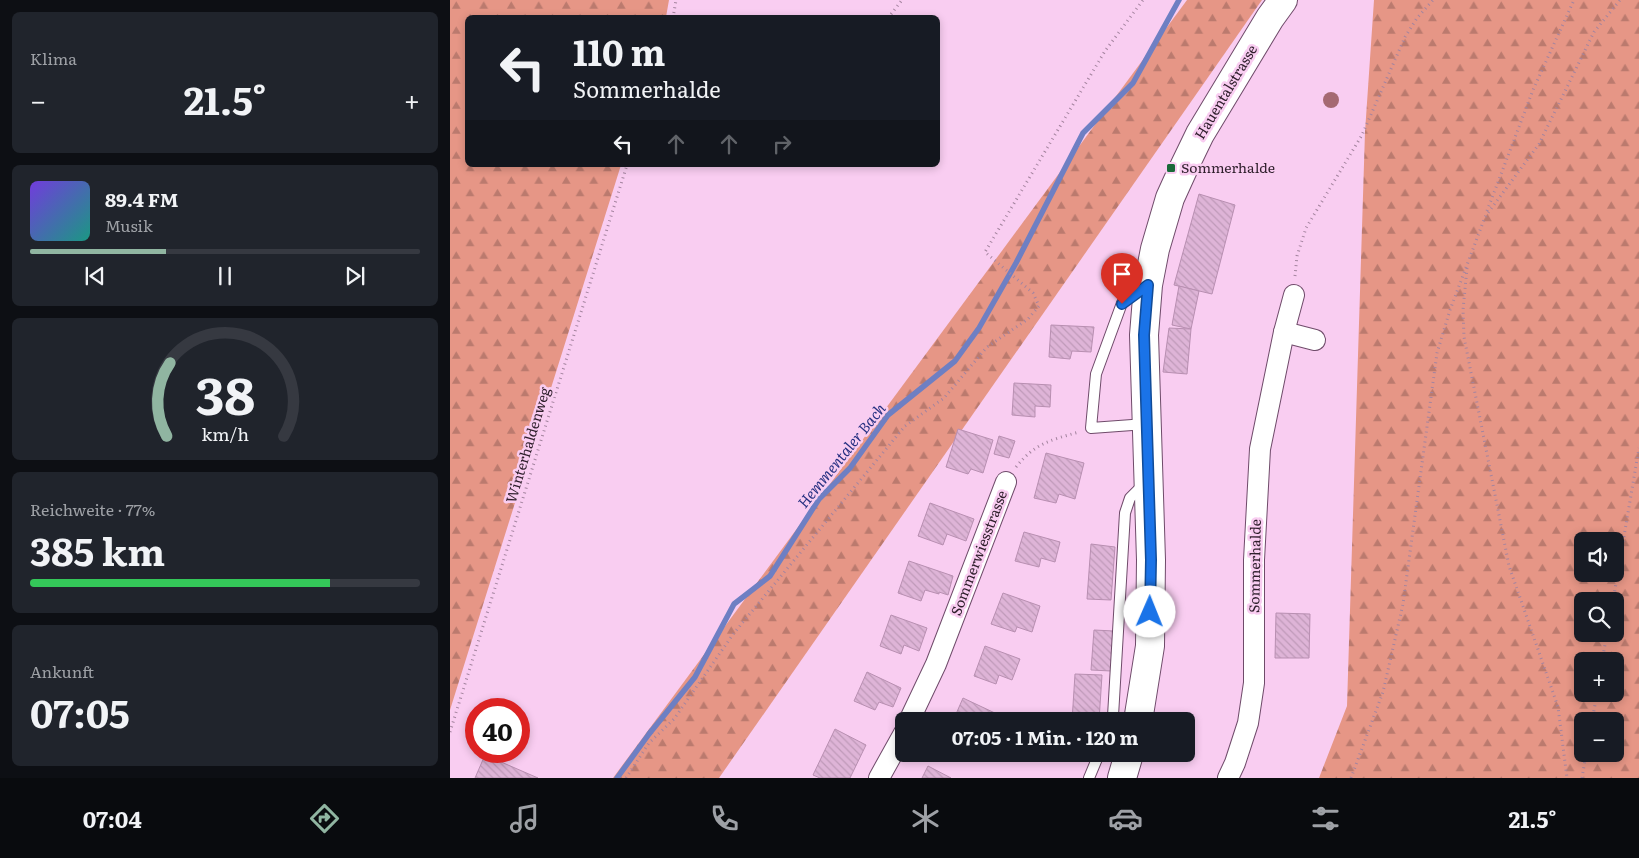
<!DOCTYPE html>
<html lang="de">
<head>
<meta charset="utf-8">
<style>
  body { margin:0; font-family:Literata,serif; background:#20242c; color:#f1f3f6; height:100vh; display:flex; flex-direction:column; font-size:19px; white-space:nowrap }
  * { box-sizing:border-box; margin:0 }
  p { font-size:16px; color:#9ea1a6 }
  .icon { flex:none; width:28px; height:28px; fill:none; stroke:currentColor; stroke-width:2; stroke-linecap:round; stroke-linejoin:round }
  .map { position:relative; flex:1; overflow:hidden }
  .drawer { display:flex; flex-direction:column; gap:12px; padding:12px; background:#0d0f14; width:450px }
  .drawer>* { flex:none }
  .guide { position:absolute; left:15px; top:15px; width:475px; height:152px; border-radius:8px; box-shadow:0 2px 8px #0003; background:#171b24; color:#f1f3f6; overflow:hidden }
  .fabs { position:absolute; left:1124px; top:532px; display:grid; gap:10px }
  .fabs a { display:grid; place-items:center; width:50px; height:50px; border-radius:8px; background:#171b24; box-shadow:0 2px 8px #0003; font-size:25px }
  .speed { position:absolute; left:15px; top:698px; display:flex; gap:10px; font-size:25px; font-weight:700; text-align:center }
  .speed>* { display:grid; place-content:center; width:65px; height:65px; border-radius:50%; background:#171b24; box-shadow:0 2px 8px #0003; line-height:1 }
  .speed .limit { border:8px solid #d22; background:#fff; color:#111 }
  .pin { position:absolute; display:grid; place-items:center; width:42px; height:42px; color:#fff; margin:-51px -21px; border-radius:50% 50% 50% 0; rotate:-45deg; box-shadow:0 0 5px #0007 }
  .pin .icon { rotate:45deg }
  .me { position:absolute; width:55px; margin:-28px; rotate:1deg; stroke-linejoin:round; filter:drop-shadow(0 0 4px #0008) }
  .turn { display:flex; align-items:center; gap:18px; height:105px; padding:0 25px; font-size:22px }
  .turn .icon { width:65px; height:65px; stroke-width:2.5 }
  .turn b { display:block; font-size:35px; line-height:42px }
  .lanes { display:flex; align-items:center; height:48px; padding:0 25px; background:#0003; justify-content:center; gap:25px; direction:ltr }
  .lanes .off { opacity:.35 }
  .big { font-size:38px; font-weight:700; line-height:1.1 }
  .drawer .tile { flex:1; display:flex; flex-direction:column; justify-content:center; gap:8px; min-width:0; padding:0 18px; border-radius:8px; background:#20242c }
  .drawer .dial { align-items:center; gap:0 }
  .dial svg { height:130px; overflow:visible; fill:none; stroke:#363941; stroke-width:7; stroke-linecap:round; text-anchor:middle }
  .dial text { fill:#f1f3f6; stroke:none }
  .song { display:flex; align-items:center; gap:15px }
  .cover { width:60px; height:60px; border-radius:8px; background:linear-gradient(135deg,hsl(260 70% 55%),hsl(170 70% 35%)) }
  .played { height:5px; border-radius:2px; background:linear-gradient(90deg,#90b5a1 35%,#363941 35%) }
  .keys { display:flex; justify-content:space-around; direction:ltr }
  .heat { display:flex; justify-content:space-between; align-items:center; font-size:28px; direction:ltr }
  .charge { height:8px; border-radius:4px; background:linear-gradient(90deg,#34c759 77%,#363941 0) }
  .trip { position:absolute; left:445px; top:712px; width:300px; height:50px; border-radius:8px; background:#171b24; box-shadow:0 2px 8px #0003; font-weight:700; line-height:50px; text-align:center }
  .dock { display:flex; height:80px; justify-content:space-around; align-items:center; background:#090b0e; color:#9ea1a6 }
  .dock .icon { width:35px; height:35px }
  .dock .current { color:#90b5a1 }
  .dock b { font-size:22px; color:#f1f3f6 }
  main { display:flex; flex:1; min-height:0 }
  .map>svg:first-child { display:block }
  .forest { fill:url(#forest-firs); fill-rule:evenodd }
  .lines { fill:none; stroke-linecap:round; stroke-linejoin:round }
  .stream { stroke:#6e7fc3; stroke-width:5.5 }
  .building { fill:url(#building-back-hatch); stroke:#b88fb1 }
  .lane-casing { stroke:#6f4b6a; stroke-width:12 }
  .street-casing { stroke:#6f4b6a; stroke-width:22 }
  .secondary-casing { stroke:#6f4b6a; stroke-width:30 }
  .path { stroke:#a4849f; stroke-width:3; stroke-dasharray:1 4; stroke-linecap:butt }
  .lane { stroke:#fff; stroke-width:10 }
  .street { stroke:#fff; stroke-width:20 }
  .secondary { stroke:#fff; stroke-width:28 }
  .tree { fill:#a56972 }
  .route-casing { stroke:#114b97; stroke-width:12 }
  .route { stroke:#1a73e8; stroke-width:9 }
  .poi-dot { fill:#196939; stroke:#f9cdf1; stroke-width:2 }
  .labels { text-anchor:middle; stroke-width:5; stroke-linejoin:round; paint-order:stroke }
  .street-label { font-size:14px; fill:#2e1e2b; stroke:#f9cdf1 }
  .poi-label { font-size:14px; fill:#2e1e2b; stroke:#f9cdf1; text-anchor:start }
  .water-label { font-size:15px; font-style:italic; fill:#273182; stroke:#f9cdf1 }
</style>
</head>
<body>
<main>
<section class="drawer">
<div class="tile"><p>Klima</p>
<div class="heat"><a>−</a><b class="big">21.5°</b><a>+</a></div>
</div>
<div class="tile">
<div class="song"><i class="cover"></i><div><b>89.4 FM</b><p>Musik</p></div></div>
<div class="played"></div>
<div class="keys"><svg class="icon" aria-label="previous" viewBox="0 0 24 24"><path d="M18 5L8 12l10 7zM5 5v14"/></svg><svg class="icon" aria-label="pause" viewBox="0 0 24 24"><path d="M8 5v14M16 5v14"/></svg><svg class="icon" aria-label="next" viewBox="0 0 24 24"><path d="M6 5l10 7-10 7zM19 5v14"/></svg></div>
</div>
<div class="tile dial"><svg viewBox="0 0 100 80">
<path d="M14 69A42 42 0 1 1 86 69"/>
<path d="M14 69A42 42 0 0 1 16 24" stroke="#90b5a1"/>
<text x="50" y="56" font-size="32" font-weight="700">38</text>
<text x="50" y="72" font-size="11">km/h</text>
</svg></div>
<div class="tile"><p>Reichweite · 77%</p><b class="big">385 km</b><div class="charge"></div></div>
<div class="tile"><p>Ankunft</p><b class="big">07:05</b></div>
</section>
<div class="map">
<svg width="1189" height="778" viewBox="0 0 1189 778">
  <defs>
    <pattern id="forest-firs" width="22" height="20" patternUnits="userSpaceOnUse" patternTransform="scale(1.25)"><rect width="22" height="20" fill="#e69686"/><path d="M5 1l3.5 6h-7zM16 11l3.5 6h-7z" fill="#bb7a6e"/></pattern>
    <pattern id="building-back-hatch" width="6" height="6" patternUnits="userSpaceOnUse" patternTransform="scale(1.25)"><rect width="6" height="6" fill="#deb4d7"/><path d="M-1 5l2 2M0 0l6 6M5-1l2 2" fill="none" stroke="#bf9ab9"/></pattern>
  </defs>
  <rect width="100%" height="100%" fill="#f9cdf1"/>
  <g class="forest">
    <path d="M0 0H219L216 17 18 18V165H171L0 710Z"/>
    <path d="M737 0H812L269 778H163Z"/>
    <path d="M924 0H1189V778H869L897 706 915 132ZM1132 541H1165V574H1132ZM1132 601H1165V634H1132ZM1132 661H1165V694H1132ZM1132 721H1165V754H1132Z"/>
  </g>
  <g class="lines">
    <path class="stream" d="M167 778 199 734 245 677 284 604 320 576 369 499 400 468 438 415 505 361 529 328 566 263 633 133 683 83 729 0"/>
  </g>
  <g class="building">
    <path d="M749 194 785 205 762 294 724 285Z"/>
    <path d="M729 286 749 291 741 329 722 325Z"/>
    <path d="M601 325 644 327 641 352 622 351 620 359 599 357Z"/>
    <path d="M719 328 741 329 737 374 713 372Z"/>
    <path d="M564 383 601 385 600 407 585 406V417L562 415Z"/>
    <path d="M508 429 543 440 533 473 521 469 518 474 496 467Z"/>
    <path d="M549 436 565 441 559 458 544 454Z"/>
    <path d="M596 453 634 463 625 499 609 494 606 503 584 498Z"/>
    <path d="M480 503 524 519 516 541 497 534 493 545 468 536Z"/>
    <path d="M574 532 610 542 605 562 591 558 589 567 565 561Z"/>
    <path d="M641 544 665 547 661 600 637 599Z"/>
    <path d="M459 561 503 576 498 595 489 592V594L475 590 471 601 448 593Z"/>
    <path d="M553 593 590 606 582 632 567 627 565 632 541 624Z"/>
    <path d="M826 613 860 614 859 658H825Z"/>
    <path d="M441 615 477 628 469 651 454 645 451 654 430 646Z"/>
    <path d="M644 630 664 631 661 671 641 670Z"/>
    <path d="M535 646 570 659 562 680 549 675 546 684 524 676Z"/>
    <path d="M417 672 451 688 443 707 429 702 425 710 404 701Z"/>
    <path d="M625 674 652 675 649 721H622Z"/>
    <path d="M513 698 547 714 544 721H503Z"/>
    <path d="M385 729 416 745 400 778H370L363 775Z"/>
    <path d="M35 755 88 778H25Z"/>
    <path d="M478 766 501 778H472Z"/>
  </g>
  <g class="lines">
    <g class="lane-casing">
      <g id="lane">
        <path d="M693 288 672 303 646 374 641 428 696 424"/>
        <path d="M661 721 663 716 675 513 680 498 695 483"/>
        <path d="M639 778 649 754"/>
      </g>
    </g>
    <g class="street-casing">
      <g id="street">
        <path d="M834 332 865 340"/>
        <path d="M459 721 486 664 556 482"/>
        <path d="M429 778 454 733"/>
        <path d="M778 778 785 763 798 723 804 683V560L810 449 834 332 844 295"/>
      </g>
    </g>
    <g class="secondary-casing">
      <g id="secondary">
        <path d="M688 721 700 646 701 560 694 335 698 285 705 249 720 198 735 165 750 134 820 18 833 0"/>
        <path d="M672 778 679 754"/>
      </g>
    </g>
    <g class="path">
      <path d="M223 18 226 0"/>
      <path d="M438 18 452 0"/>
      <path d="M1037 211 1083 90 1124 0"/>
      <path d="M1017 268 1013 310 1014 337 1059 566 1108 707 1117 778"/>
      <path d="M845 276 847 256 856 228 912 135 955 37 967 18 983 0"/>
      <path d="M566 467C585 443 601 440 629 432"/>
      <path d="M1163 601 1189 448"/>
      <path d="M1152 661 1157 634"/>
      <path d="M1142 721 1147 694"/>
      <path d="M0 732 177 165"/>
      <path d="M176 778 199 743 224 719 284 633 455 426 494 398 537 347 578 319 589 306 583 293 535 252 655 51 693 0"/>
      <path d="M901 778 933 692 953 604 987 353 1000 310 1035 217 1089 144 1144 32 1170 0"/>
      <path d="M1132 778 1136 754"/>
    </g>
    <use href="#lane" class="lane"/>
    <use href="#street" class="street"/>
    <use href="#secondary" class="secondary"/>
  </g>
  <circle class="tree" cx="881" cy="100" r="8"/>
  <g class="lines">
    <g class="route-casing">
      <path id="route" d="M672 304 698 285 694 335 701 560 700 612"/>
    </g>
    <use href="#route" class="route"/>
  </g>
  <rect class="poi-dot" x="716" y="163" width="10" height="10" rx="2.5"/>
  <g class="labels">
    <g class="street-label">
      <text transform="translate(776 92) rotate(-59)" y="5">Hauentalstrasse</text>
      <text transform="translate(78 445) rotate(-73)" y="5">Winterhaldenweg</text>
      <text transform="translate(529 553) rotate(-69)" y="5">Sommerwiesstrasse</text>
      <text transform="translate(805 566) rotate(-89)" y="5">Sommerhalde</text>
    </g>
    <g class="poi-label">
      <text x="731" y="173">Sommerhalde</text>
    </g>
    <g class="water-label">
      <text transform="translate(392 456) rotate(-51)" y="5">Hemmentaler Bach</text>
    </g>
  </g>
</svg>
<div class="fabs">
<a><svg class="icon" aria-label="sound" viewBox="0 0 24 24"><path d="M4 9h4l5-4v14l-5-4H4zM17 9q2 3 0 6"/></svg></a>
<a><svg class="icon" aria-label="search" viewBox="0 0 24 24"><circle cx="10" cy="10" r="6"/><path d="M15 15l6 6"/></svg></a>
<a>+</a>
<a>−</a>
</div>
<div class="speed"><div class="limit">40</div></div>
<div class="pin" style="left:672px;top:304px;background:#d93025"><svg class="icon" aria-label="arrive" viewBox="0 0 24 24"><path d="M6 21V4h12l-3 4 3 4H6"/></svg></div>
<svg class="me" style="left:700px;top:612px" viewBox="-20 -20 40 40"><circle r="19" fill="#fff"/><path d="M0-13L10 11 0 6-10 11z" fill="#1a73e8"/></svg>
<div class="trip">07:05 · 1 Min. · 120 m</div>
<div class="guide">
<div class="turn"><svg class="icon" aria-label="left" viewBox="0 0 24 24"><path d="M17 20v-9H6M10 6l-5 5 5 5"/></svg><div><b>110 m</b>Sommerhalde</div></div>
<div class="lanes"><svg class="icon" aria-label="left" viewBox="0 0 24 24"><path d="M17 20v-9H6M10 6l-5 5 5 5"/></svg><svg class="icon off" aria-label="ahead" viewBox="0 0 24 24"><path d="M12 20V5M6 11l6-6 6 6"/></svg><svg class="icon off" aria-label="ahead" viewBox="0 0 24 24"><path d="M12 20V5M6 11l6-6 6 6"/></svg><svg class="icon off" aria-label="right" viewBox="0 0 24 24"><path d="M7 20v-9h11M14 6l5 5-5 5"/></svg></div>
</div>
</div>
</main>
<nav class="dock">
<b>07:04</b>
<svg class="icon current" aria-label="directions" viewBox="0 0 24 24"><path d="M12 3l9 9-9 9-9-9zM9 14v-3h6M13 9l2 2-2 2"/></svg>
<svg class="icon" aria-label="music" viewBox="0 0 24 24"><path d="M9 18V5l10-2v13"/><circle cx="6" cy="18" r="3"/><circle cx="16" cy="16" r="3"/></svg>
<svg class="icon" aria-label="phone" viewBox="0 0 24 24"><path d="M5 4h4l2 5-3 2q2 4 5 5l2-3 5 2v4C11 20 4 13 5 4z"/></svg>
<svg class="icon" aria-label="climate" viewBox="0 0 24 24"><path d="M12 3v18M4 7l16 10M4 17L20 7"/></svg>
<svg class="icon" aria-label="car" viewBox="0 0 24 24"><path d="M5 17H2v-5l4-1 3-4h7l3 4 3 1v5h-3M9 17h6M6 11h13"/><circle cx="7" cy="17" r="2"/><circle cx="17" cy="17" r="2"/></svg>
<svg class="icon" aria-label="filters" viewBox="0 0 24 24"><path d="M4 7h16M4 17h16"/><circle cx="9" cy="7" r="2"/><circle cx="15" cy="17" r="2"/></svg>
<b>21.5°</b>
</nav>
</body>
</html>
